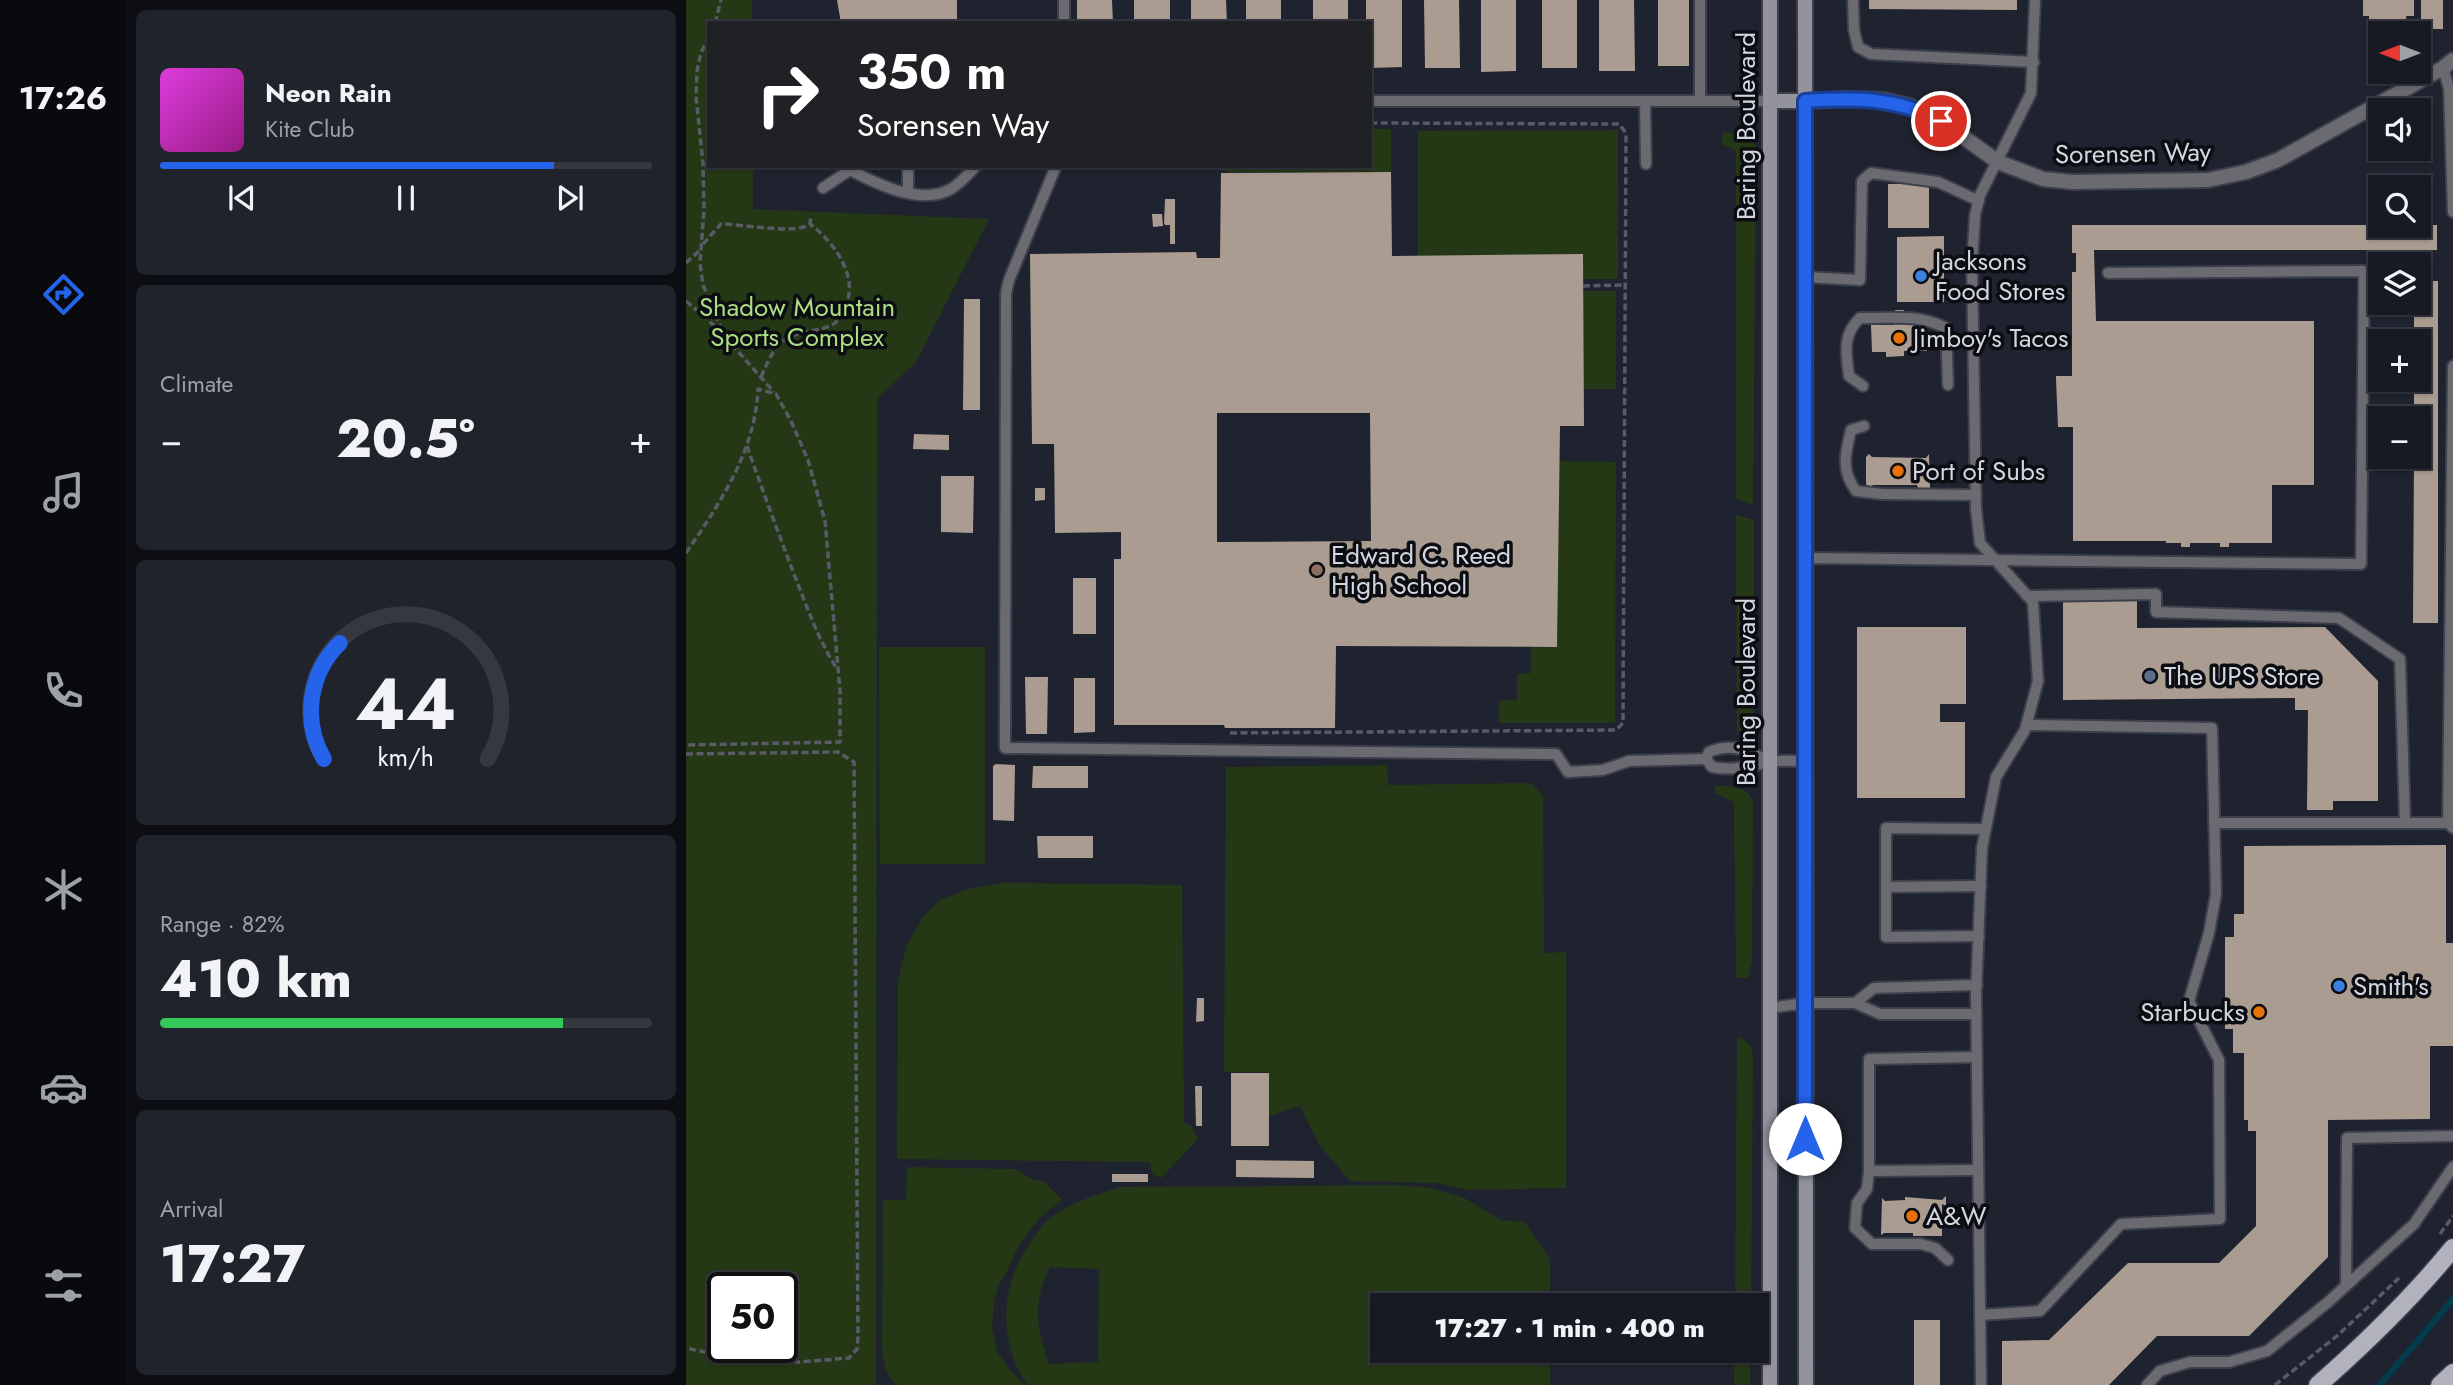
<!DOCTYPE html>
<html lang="en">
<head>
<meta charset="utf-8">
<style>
  body { margin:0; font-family:Jost,sans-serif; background:#20232b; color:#f1f3f6; height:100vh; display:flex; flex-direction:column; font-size:26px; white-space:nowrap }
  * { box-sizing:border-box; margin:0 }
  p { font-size:23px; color:#9ea1a6 }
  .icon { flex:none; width:38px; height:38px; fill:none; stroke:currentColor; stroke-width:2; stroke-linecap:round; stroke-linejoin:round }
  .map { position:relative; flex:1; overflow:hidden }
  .side { display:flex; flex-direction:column; gap:10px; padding:10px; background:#0d0e13; width:560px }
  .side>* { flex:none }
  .banner { position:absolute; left:21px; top:21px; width:665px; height:147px; border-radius:0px; box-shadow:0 2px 5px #0004,0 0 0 2px #363841; background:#202124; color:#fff; overflow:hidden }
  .needle { width:46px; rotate:270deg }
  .tools { position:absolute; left:1682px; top:21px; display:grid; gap:14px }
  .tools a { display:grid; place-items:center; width:63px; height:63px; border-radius:0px; background:#171a23; box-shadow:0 2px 5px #0004,0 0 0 2px #363841; font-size:35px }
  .speed { position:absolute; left:21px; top:1272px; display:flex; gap:14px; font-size:35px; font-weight:700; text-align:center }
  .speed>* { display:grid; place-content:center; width:91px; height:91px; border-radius:50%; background:#171a23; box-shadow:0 2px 5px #0004,0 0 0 2px #363841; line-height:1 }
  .speed .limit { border:4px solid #111; border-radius:10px; background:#fff; color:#111 }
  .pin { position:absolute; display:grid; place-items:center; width:60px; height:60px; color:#fff; margin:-30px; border:4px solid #fff; border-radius:50%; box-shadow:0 2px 7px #0007 }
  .me { position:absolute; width:77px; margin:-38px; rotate:0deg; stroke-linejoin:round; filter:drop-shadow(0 0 5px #0008) }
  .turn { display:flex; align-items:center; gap:24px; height:147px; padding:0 35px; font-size:32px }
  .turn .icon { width:91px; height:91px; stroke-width:2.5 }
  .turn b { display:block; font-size:49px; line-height:60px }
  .big { font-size:52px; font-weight:800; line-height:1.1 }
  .side .tile { flex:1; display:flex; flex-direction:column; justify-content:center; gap:10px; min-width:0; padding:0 24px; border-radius:10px; background:#20232b }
  .side .dial { align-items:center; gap:0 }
  .dial svg { height:182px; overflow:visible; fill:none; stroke:#363841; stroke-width:7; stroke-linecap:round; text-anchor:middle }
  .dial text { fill:#f1f3f6; stroke:none }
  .song { display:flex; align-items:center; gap:21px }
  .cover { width:84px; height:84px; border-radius:10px; background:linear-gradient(135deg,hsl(300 70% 55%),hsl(310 70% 35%)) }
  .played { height:7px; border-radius:4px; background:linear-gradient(90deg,#2563eb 80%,#363841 80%) }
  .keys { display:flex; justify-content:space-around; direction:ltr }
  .heat { display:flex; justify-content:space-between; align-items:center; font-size:38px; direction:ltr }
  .charge { height:10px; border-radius:5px; background:linear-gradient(90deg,#34c759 82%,#363841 0) }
  .trip { position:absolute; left:684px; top:1293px; width:399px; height:70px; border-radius:0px; background:#171a23; box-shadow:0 2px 5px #0004,0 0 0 2px #363841; font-weight:800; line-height:70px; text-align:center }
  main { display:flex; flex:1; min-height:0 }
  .tabs { display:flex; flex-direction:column; width:126px; justify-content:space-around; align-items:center; background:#090a0e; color:#9ea1a6 }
  .tabs .icon { width:49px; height:49px }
  .tabs .active { color:#2563eb }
  .tabs b { font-size:32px; color:#f1f3f6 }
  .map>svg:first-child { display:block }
  .green { fill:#253815; fill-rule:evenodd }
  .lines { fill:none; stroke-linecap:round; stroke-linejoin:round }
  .stream { stroke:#033d4d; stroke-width:6 }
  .building { fill:#aa9c91; fill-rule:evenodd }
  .service-casing { stroke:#3c404b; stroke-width:14 }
  .minor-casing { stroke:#3c404b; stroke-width:18 }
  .secondary-casing { stroke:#3c404b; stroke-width:18 }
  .primary-casing { stroke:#3c404b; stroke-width:21 }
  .path { stroke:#585b66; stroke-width:3.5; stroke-dasharray:7 3.5; stroke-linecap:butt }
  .service { stroke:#6b6a71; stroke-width:10 }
  .minor { stroke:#6b6a71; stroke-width:14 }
  .secondary { stroke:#93929d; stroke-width:14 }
  .primary { stroke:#b2b2bf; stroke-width:18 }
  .route-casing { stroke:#184099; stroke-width:18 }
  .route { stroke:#2563eb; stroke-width:12 }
  .shop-dot { fill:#3f7fe0; stroke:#0b0d12; stroke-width:2.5 }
  .food-dot { fill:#e8710a; stroke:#0b0d12; stroke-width:2.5 }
  .education-dot { fill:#8d6e63; stroke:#0b0d12; stroke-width:2.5 }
  .service-dot { fill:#5c6f8a; stroke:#0b0d12; stroke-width:2.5 }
  .labels { text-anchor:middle; stroke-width:7; stroke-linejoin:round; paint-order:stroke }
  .street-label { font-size:26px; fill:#d3d6de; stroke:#0b0d12 }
  .poi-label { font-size:26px; fill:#d3d6de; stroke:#0b0d12; text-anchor:start }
  .park-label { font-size:26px; fill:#abdd81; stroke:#0b0d12 }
</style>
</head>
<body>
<main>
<nav class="tabs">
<b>17:26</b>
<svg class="icon active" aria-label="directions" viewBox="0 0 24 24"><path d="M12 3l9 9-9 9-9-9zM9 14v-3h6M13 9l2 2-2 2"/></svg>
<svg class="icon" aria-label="music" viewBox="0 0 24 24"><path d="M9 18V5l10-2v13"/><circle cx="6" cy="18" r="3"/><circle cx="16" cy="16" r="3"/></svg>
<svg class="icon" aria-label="phone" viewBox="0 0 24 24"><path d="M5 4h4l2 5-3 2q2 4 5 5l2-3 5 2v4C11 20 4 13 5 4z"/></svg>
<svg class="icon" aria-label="climate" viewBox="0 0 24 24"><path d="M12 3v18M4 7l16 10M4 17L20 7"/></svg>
<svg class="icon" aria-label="car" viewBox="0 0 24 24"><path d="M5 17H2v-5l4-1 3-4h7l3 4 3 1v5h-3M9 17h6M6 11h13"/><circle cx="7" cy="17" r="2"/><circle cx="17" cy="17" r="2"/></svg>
<svg class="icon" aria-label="filters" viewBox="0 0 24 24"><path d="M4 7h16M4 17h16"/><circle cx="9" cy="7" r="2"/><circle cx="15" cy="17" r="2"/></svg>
</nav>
<section class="side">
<div class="tile">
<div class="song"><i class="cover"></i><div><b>Neon Rain</b><p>Kite Club</p></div></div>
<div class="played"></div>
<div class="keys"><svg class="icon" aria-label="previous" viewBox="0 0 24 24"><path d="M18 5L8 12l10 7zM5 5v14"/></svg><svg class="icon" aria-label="pause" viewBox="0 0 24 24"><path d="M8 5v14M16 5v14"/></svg><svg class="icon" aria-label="next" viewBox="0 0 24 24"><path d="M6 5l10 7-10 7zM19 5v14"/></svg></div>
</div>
<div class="tile"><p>Climate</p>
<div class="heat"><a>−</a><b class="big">20.5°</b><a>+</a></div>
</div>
<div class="tile dial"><svg viewBox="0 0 100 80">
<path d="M14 69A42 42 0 1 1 86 69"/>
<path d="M14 69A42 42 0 0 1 21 18" stroke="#2563eb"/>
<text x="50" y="56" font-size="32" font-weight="700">44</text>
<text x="50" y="72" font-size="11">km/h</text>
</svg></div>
<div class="tile"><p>Range · 82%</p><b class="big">410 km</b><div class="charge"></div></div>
<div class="tile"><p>Arrival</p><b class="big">17:27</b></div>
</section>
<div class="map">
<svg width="1767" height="1385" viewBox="0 0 1767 1385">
  <rect width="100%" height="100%" fill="#1f232f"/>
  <g class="green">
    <path d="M0 0H66V23H23V166H67V209L303 219 230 362 191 399 190 1385H0ZM96 1288V1348H37V1288Z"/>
    <path d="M684 129H705V172H540V166H684Z"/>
    <path d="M932 130V279H897V254L732 256V131Z"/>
    <path d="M1037 132C1052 133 1061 133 1070 146L1067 505 1050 499V151L1036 144Z"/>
    <rect x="897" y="291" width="33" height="98"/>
    <path d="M873 461 930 462 929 723H813V701L831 700V674L845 673V647L871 646Z"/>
    <path d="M1050 515 1068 520 1067 714C1065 725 1063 730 1051 732Z"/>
    <path d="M193 647H299V864H194Z"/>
    <path d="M701 765 702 785 845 783 857 796 858 953 880 952V1188L781 1190 750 1183 664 1181 634 1146 614 1106 582 1116V1072H538L540 767Z"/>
    <path d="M1029 786C1046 786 1059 785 1067 801L1066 962 1062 978H1050L1048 802 1029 793Z"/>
    <path d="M319 883 496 885 498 1123 506 1126 512 1139 475 1178 466 1174 464 1162 211 1159 212 981 221 944 237 917 254 900 285 888Z"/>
    <path d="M1051 1037C1062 1041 1065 1044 1067 1055L1065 1305H1049Z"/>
    <path d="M221 1167 329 1169 346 1179 357 1181 376 1200 355 1217 334 1243 322 1269 313 1284 308 1302 306 1328 311 1351 322 1368 339 1385H211C199 1375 198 1363 196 1348L197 1200H220Z"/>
    <path d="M709 1185 746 1188 778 1198 815 1220 839 1222 864 1259V1305L696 1306V1351H864V1385H341C310 1338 315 1279 349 1236 353 1230 357 1224 363 1219 385 1202 409 1195 435 1187ZM364 1267 413 1269 412 1362 363 1364C350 1326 346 1303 364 1267Z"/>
    <path d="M1049 1351H1065L1064 1385H1048Z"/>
  </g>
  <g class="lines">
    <path class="stream" d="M1694 1385 1767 1299"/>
  </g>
  <g class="building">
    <path d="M151 0H271V23H155Z"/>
    <path d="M391 0H426L427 23H391Z"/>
    <rect x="448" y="0" width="36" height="23"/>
    <path d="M505 0H540L541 23H505Z"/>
    <rect x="560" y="0" width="35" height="23"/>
    <rect x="627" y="0" width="35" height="23"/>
    <path d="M680 0H716V67L684 68V23H680Z"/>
    <path d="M738 0H773L774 68H739Z"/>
    <path d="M795 0H830V71L795 72Z"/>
    <rect x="856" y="0" width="35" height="68"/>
    <path d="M913 0H948L949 71H913Z"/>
    <rect x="972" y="0" width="31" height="66"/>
    <path d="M1183 0H1331V10L1183 9Z"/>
    <path d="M1677 0H1728V16H1720L1722 33H1694V46H1682L1683 16H1677Z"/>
    <rect x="1735" y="0" width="22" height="29"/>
    <path d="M705 172 706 256 897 254 898 426H874L871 647 650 646 649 728H539L538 725H428V559H435V532L369 533 368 444H346L344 254 510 252 511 258H534L535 173ZM531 413H684L685 541 531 542Z"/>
    <rect x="1202" y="184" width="41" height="44"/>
    <path d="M479 199H489V244H484V225H479L478 223Z"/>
    <path d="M466 214H476L477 226 467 227Z"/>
    <path d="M1386 225H1751V250H1408L1410 321H1628V485H1586V543H1543V547H1534V543H1504V547H1495V543H1480V541H1387V427H1372L1370 379V376H1386V272H1390V253H1386Z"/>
    <path d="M1258 236V302H1211V237Z"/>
    <path d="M1732 281H1752V623H1727L1728 457H1732V418H1728V380H1732V341H1728V303H1732Z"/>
    <path d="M278 299H294V410H277Z"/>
    <path d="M1209 310H1218V325H1240L1241 351H1218V356L1200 357V352H1186L1185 325H1208Z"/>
    <path d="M228 434 263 435V450L227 449Z"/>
    <path d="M1183 454 1186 457 1240 458 1243 454 1244 488H1232L1231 485H1187L1183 488 1180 484V457Z"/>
    <path d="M255 476H288L287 533 255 532Z"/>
    <path d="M349 488H359V500L349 501Z"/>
    <rect x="387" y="578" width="23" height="56"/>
    <path d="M1377 597 1387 600H1451V628L1639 627 1692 681V801H1647V810H1621L1622 710H1609V698L1377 700Z"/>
    <path d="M1171 627H1280V704H1254V722H1279V798H1171Z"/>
    <path d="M339 677H362L361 734H340Z"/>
    <path d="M388 678H409V732L388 733Z"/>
    <path d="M310 764 329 765 328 821 307 820V766Z"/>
    <path d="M347 766H402V788H346Z"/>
    <path d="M351 836H407V858H352Z"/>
    <path d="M1760 845V943H1767V1046H1744V1119L1642 1120V1257L1563 1336H1471L1423 1385H1316V1341L1363 1340 1442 1263H1533L1570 1226V1131H1562V1120H1558V1053H1547V1029H1539V937H1548V914H1558V846Z"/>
    <path d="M511 998H518V1021L510 1022Z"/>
    <rect x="545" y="1073" width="38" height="73"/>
    <path d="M509 1086H516V1126H510Z"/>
    <path d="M550 1160 628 1161V1178L550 1177Z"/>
    <rect x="426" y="1174" width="36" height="8"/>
    <path d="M1260 1196V1206L1256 1204V1236H1227V1233H1198L1195 1235 1196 1198 1199 1201 1219 1200V1197L1256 1200Z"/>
    <rect x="1228" y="1320" width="26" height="65"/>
  </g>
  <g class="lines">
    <g class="service-casing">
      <g id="service">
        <path d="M1167 0 1168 30 1172 47 1185 54 1348 62"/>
        <path d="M378 23V0"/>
        <path d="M1757 68 1763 89 1767 212"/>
        <path d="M684 101H959"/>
        <path d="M1014 101V0"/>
        <path d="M960 164 959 101H1084"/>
        <path d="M370 166 323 280 320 293 319 748 870 754 882 772 917 770 943 761 1020 759"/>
        <path d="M164 170C191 184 234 206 265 189 275 183 282 174 290 166"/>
        <path d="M137 188 164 170"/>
        <path d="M222 193V166"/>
        <path d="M1119 277 1174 280 1176 181 1185 173 1252 182 1293 201"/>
        <path d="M1767 366 1762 823 1767 828"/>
        <path d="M1177 386 1163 376C1160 353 1156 335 1174 318 1206 319 1231 313 1260 328L1262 385"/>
        <path d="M1178 426 1165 430C1159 454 1155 471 1170 491L1196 494 1290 495"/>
        <path d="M1118 558 1675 564 1678 271 1422 273"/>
        <path d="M1341 596 1470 594V612L1653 618 1714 659 1719 823"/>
        <path d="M1020 759 1026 767C1047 771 1064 766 1083 762 1094 760 1107 761 1118 761"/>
        <path d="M1020 759 1023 752C1045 742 1065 751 1084 762"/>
        <path d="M1528 823H1762"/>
        <path d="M1295 886 1200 887V828L1298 829"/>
        <path d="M1200 887V937L1293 936"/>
        <path d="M1169 1003 1188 988 1291 985"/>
        <path d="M1084 1008 1119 1003H1169L1194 1014H1290"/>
        <path d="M1291 1170 1183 1171V1059L1291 1057"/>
        <path d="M1183 1171 1181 1189 1171 1203 1169 1228 1186 1244H1235L1249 1248 1262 1260"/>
        <path d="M1660 1285 1661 1138 1767 1136"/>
        <path d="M1294 1315 1354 1311 1435 1224 1534 1219 1533 1060 1503 1001 1523 933 1530 894 1526 728 1340 725"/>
        <path d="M1295 1385 1290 993 1296 848 1310 777 1339 730 1352 681 1347 602 1294 543 1290 509 1286 265 1289 215 1294 195 1345 93 1349 0"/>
        <path d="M1461 1385 1474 1371 1504 1362H1543L1581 1351 1641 1303 1728 1224 1767 1167"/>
      </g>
    </g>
    <g class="minor-casing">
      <path id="minor" d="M1119 101 1160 99 1198 100 1223 106 1255 121 1312 162 1357 179 1386 182 1522 180 1560 172 1592 160 1757 68 1767 60"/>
    </g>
    <g class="secondary-casing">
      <g id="secondary">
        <path d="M1119 0 1120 1385"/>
        <path d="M1084 101H1119"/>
        <path d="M1084 1385V0"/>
      </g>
    </g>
    <g class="primary-casing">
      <g id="primary">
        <path d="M1632 1385C1681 1342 1726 1298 1767 1248"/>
        <path d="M1754 1385 1767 1373"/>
      </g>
    </g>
    <g class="path">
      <path d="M29 23 35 0"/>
      <path d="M23 36 15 53 11 71 10 97 17 163 18 210 14 263 17 285 38 335"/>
      <path d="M17 244 35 224C56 224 111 235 124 224L125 215"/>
      <path d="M0 263 14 250"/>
      <path d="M897 286 940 285"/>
      <path d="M0 301 33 330 88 392"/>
      <path d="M75 377C87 350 93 336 123 331 131 330 143 328 149 323 153 320 156 313 158 309 175 278 148 242 124 224"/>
      <path d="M61 446C76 489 92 532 108 574 121 607 132 639 151 669"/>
      <path d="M0 553C34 503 69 452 72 389L90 394 105 421 122 460 139 521 154 691V742L0 745"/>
      <path d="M544 733 930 730 937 723 940 133 933 124 684 123"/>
      <path d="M0 754 152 752 168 762 172 1337 171 1349 163 1358 113 1362 52 1359 0 1348"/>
      <path d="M1754 1234 1767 1216"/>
      <path d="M1589 1385 1651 1336 1713 1278"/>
    </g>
    <use href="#service" class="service"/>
    <use href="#minor" class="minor"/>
    <use href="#secondary" class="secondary"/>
    <use href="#primary" class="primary"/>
  </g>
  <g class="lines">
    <g class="route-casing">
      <path id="route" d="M1119 1139V101C1167 98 1211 97 1255 121"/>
    </g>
    <use href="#route" class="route"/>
  </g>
  <g class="shop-dot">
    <circle cx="1235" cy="276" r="7"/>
    <circle cx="1653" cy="986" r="7"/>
  </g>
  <g class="food-dot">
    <circle cx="1213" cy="338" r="7"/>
    <circle cx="1212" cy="471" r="7"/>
    <circle cx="1573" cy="1012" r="7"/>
    <circle cx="1226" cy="1216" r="7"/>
  </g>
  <circle class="education-dot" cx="631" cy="570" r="7"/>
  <circle class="service-dot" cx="1464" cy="676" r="7"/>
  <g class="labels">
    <g class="street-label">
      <text transform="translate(1060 126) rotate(-90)" y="9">Baring Boulevard</text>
      <text transform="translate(1447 153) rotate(-1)" y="9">Sorensen Way</text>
      <text transform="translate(1060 692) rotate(-90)" y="9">Baring Boulevard</text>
    </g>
    <g class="poi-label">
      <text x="1249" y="270">Jacksons<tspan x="1249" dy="30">Food Stores</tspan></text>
      <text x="1227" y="347">Jimboy's Tacos</text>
      <text x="1226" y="480">Port of Subs</text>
      <text x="645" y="564">Edward C. Reed<tspan x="645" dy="30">High School</tspan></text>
      <text x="1478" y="685">The UPS Store</text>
      <text x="1667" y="995">Smith's</text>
      <text x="1559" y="1021" text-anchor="end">Starbucks</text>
      <text x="1240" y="1225">A&amp;W</text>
    </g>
    <g class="park-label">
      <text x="111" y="316">Shadow Mountain<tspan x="111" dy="30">Sports Complex</tspan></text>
    </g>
  </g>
</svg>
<div class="tools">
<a><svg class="needle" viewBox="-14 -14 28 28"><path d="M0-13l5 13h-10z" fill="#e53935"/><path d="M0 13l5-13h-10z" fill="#9ea1a6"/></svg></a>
<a><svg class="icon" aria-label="sound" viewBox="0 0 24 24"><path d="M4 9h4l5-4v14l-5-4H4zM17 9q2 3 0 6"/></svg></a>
<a><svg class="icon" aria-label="search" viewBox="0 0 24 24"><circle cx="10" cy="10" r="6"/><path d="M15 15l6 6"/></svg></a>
<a><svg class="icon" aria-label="layers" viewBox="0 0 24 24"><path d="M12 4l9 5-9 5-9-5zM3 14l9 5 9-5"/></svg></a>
<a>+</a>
<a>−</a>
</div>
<div class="speed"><div class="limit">50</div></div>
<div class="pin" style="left:1255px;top:121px;background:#d93025"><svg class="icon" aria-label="arrive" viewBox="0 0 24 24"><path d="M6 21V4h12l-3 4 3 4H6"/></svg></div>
<svg class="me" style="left:1119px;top:1139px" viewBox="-20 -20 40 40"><circle r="19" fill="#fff"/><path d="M0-13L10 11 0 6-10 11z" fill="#2563eb"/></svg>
<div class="trip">17:27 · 1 min · 400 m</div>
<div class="banner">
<div class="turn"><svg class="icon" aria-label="right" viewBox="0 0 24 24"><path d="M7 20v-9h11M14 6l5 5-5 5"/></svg><div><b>350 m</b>Sorensen Way</div></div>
</div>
</div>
</main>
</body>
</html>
